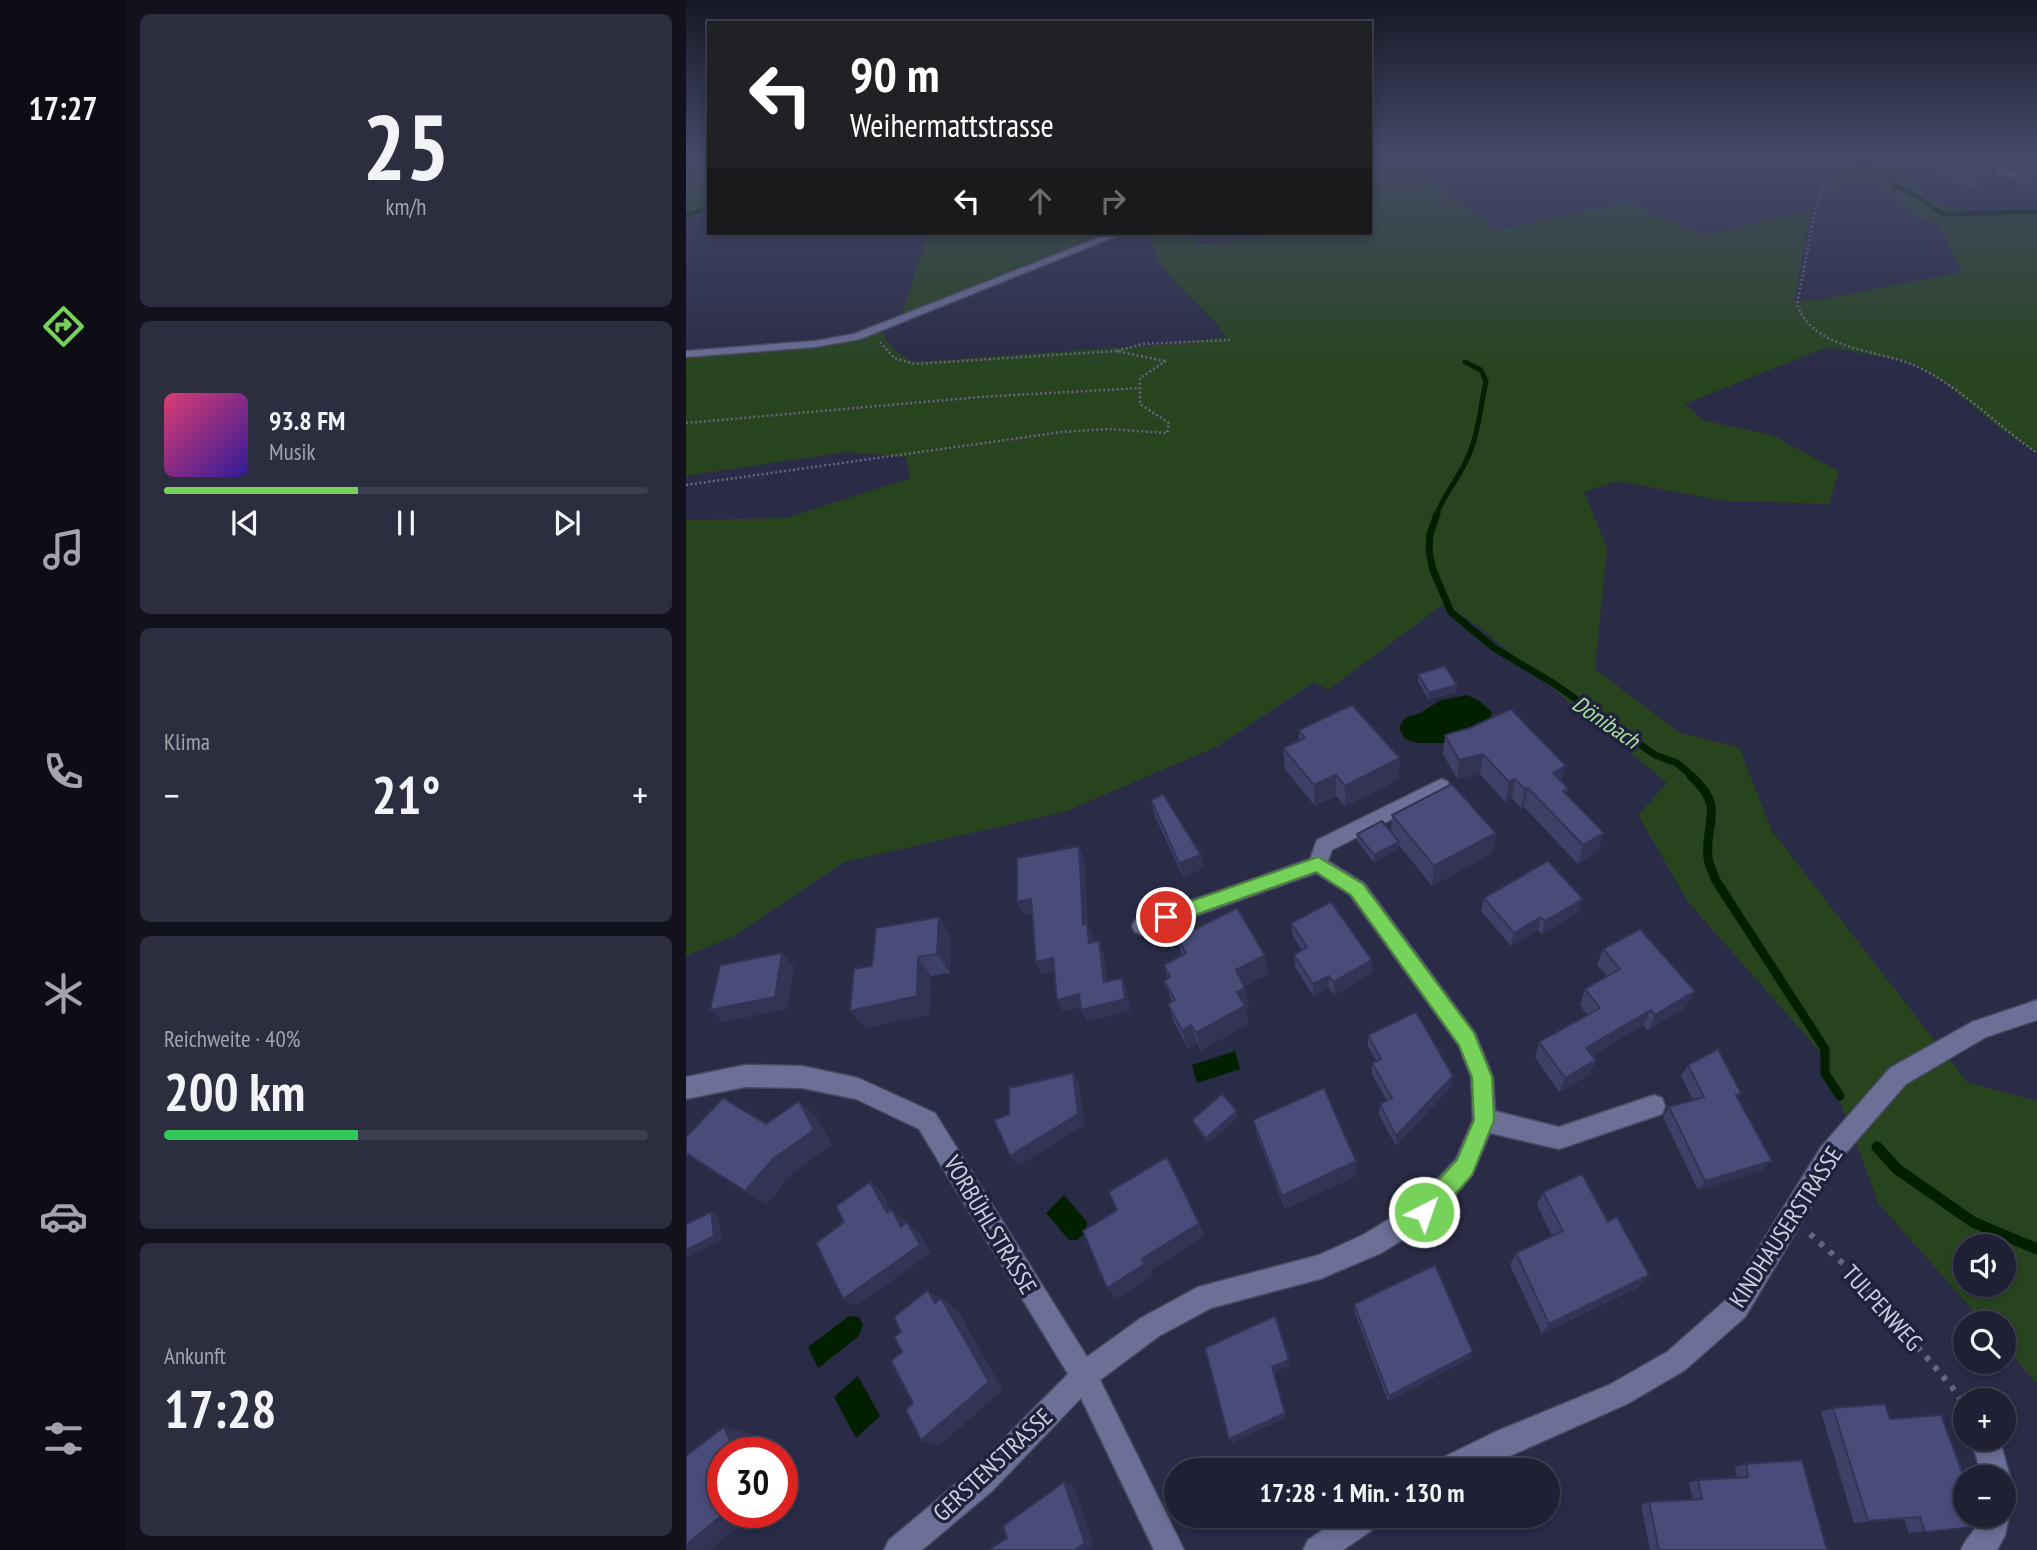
<!DOCTYPE html>
<html lang="de">
<head>
<meta charset="utf-8">
<style>
  body { margin:0; font-family:"PT Sans Narrow",sans-serif; background:#2d2d40; color:#f1f3f6; height:100vh; display:flex; flex-direction:column; font-size:26px; white-space:nowrap }
  * { box-sizing:border-box; margin:0 }
  p { font-size:23px; color:#a2a3ac }
  .icon { flex:none; width:38px; height:38px; fill:none; stroke:currentColor; stroke-width:2; stroke-linecap:round; stroke-linejoin:round }
  .map { position:relative; flex:1; overflow:hidden }
  .details { display:flex; flex-direction:column; gap:14px; padding:14px; background:#12121d; width:560px }
  .details>* { flex:none }
  .guide { position:absolute; left:21px; top:21px; width:665px; height:214px; border-radius:0px; box-shadow:0 4px 10px #0003,0 0 0 2px #3d3e4f; background:#202124; color:#fff; overflow:hidden }
  .fabs { position:absolute; left:1267px; top:1234px; display:grid; gap:14px }
  .fabs a { display:grid; place-items:center; width:63px; height:63px; border-radius:50%; background:#202034; box-shadow:0 4px 10px #0003,0 0 0 2px #3d3e4f; font-size:35px }
  .speed { position:absolute; left:21px; top:1437px; display:flex; gap:14px; font-size:35px; font-weight:700; text-align:center }
  .speed>* { display:grid; place-content:center; width:91px; height:91px; border-radius:50%; background:#202034; box-shadow:0 4px 10px #0003,0 0 0 2px #3d3e4f; line-height:1 }
  .speed .limit { border:10px solid #d22; background:#fff; color:#111 }
  .pin { position:absolute; display:grid; place-items:center; width:60px; height:60px; color:#fff; margin:-30px; border:4px solid #fff; border-radius:50%; box-shadow:0 2px 7px #0007 }
  .me { position:absolute; width:77px; margin:-38px; rotate:41deg; stroke-linejoin:round; filter:drop-shadow(0 0 5px #0008) }
  .turn { display:flex; align-items:center; gap:24px; height:147px; padding:0 28px; font-size:32px }
  .turn .icon { width:91px; height:91px; stroke-width:2.5 }
  .turn b { display:block; font-size:49px; line-height:60px }
  .lanes { display:flex; align-items:center; height:66px; padding:0 28px; background:#0003; justify-content:center; gap:35px; direction:ltr }
  .lanes .off { opacity:.35 }
  .big { font-size:52px; font-weight:700; line-height:1.1 }
  .details .widget { flex:1; display:flex; flex-direction:column; justify-content:center; gap:10px; min-width:0; padding:0 24px; border-radius:10px; background:#2d2d40 }
  .details .dial { align-items:center; gap:0 }
  .dial b { font-size:91px; line-height:1 }
  .song { display:flex; align-items:center; gap:21px }
  .cover { width:84px; height:84px; border-radius:10px; background:linear-gradient(135deg,hsl(340 70% 55%),hsl(250 70% 35%)) }
  .played { height:7px; border-radius:4px; background:linear-gradient(90deg,#76d25a 40%,#3d3e4f 40%) }
  .keys { display:flex; justify-content:space-around; direction:ltr }
  .heat { display:flex; justify-content:space-between; align-items:center; font-size:38px; direction:ltr }
  .charge { height:10px; border-radius:5px; background:linear-gradient(90deg,#34c759 40%,#3d3e4f 0) }
  .trip { position:absolute; left:478px; top:1458px; width:396px; height:70px; border-radius:35px; background:#202034; box-shadow:0 4px 10px #0003,0 0 0 2px #3d3e4f; font-weight:700; line-height:70px; text-align:center }
  main { display:flex; flex:1; min-height:0 }
  .dock { display:flex; flex-direction:column; width:126px; justify-content:space-around; align-items:center; background:#0d0d15; color:#a2a3ac }
  .dock .icon { width:49px; height:49px }
  .dock .active { color:#76d25a }
  .dock b { font-size:32px; color:#f1f3f6 }
  .map>svg:first-child { display:block }
  .green { fill:#27441f; fill-rule:evenodd }
  .water { fill:#021f00 }
  .lines { fill:none; stroke-linecap:round; stroke-linejoin:round }
  .stream-far4 { stroke:#021f00; stroke-width:4.5 }
  .stream-far3 { stroke:#021f00; stroke-width:5 }
  .stream-far2 { stroke:#021f00; stroke-width:7 }
  .stream-far1 { stroke:#021f00; stroke-width:9 }
  .stream { stroke:#021f00; stroke-width:11 }
  .minor-casing { stroke:#484962; stroke-width:3 }
  .path-far1 { stroke:#65667e; stroke-width:2.5; stroke-dasharray:2 2.5; stroke-linecap:butt }
  .path { stroke:#65667e; stroke-width:6; stroke-dasharray:5 8; stroke-linecap:butt }
  .minor { fill:#6c6f96; fill-rule:evenodd }
  .wall { fill:#3f4068 }
  .shaded-wall { fill:#333455 }
  .building { fill:#494b79; stroke:#333455; stroke-width:2 }
  .route { fill:#76d25a; stroke:#4d883a; stroke-width:2 }
  .labels { text-anchor:middle; stroke-width:7; stroke-linejoin:round; paint-order:stroke }
  .water-label { font-size:23px; font-style:italic; fill:#abdf9d; stroke:#20213b }
  .near-street-label { font-size:24px; fill:#ced0e2; stroke:#20213b }
</style>
</head>
<body>
<main>
<nav class="dock">
<b>17:27</b>
<svg class="icon active" aria-label="directions" viewBox="0 0 24 24"><path d="M12 3l9 9-9 9-9-9zM9 14v-3h6M13 9l2 2-2 2"/></svg>
<svg class="icon" aria-label="music" viewBox="0 0 24 24"><path d="M9 18V5l10-2v13"/><circle cx="6" cy="18" r="3"/><circle cx="16" cy="16" r="3"/></svg>
<svg class="icon" aria-label="phone" viewBox="0 0 24 24"><path d="M5 4h4l2 5-3 2q2 4 5 5l2-3 5 2v4C11 20 4 13 5 4z"/></svg>
<svg class="icon" aria-label="climate" viewBox="0 0 24 24"><path d="M12 3v18M4 7l16 10M4 17L20 7"/></svg>
<svg class="icon" aria-label="car" viewBox="0 0 24 24"><path d="M5 17H2v-5l4-1 3-4h7l3 4 3 1v5h-3M9 17h6M6 11h13"/><circle cx="7" cy="17" r="2"/><circle cx="17" cy="17" r="2"/></svg>
<svg class="icon" aria-label="filters" viewBox="0 0 24 24"><path d="M4 7h16M4 17h16"/><circle cx="9" cy="7" r="2"/><circle cx="15" cy="17" r="2"/></svg>
</nav>
<section class="details">
<div class="widget dial"><b>25</b><p>km/h</p></div>
<div class="widget">
<div class="song"><i class="cover"></i><div><b>93.8 FM</b><p>Musik</p></div></div>
<div class="played"></div>
<div class="keys"><svg class="icon" aria-label="previous" viewBox="0 0 24 24"><path d="M18 5L8 12l10 7zM5 5v14"/></svg><svg class="icon" aria-label="pause" viewBox="0 0 24 24"><path d="M8 5v14M16 5v14"/></svg><svg class="icon" aria-label="next" viewBox="0 0 24 24"><path d="M6 5l10 7-10 7zM19 5v14"/></svg></div>
</div>
<div class="widget"><p>Klima</p>
<div class="heat"><a>−</a><b class="big">21°</b><a>+</a></div>
</div>
<div class="widget"><p>Reichweite · 40%</p><b class="big">200 km</b><div class="charge"></div></div>
<div class="widget"><p>Ankunft</p><b class="big">17:28</b></div>
</section>
<div class="map">
<svg width="1351" height="1550" viewBox="0 0 1351 1550">
  <rect width="100%" height="100%" fill="#2a2b46"/>
  <g class="green">
    <path d="M0 155H23V205L0 217Z"/>
    <path d="M714 155 812 230 943 201 1018 235 1125 210 1108 301 1131 300 1276 272 1253 225 1230 217 1196 185 1181 179 1140 189 1145 167 1121 155H1194L1249 203 1295 215 1351 212V453L1316 430 1255 380 1232 366 1218 361 1141 347 999 404 1016 420 1086 435 1153 471 1143 504 1039 501 930 481 898 492 921 548 909 669 994 733 1053 747 1086 831 1281 1082 1351 1101V1384L1318 1346V1323H1298L1193 1204 1136 1054 1002 902 952 815 981 783 792 626 758 604 642 690 628 682 530 747 378 812 158 862 48 936 0 956V520L100 518 224 478 220 457 160 452 0 476V351C65 346 131 345 193 327 203 345 209 354 229 362L482 344 540 337C519 302 468 278 464 233H507L512 245 603 233H684V159ZM1279 1246H1318V1284H1279Z"/>
    <path d="M242 233H439L215 317Z"/>
  </g>
  <g class="water">
    <path d="M781 695 792 700 806 712 802 728 772 743H731L719 739 713 728 719 718 734 713 755 700Z"/>
    <path d="M549 1051 554 1069 511 1083 506 1065Z"/>
    <path d="M378 1195 401 1222 400 1232 391 1240H383L360 1213Z"/>
    <path d="M163 1316 173 1317 177 1325 173 1336 132 1368 122 1347Z"/>
    <path d="M172 1376 194 1416 170 1438 148 1397Z"/>
  </g>
  <g class="lines">
    <g class="stream-far4">
      <path d="M1158 155 1199 173 1208 185 1239 201 1256 214 1351 212"/>
      <path d="M0 216 23 207"/>
    </g>
    <path class="stream-far3" d="M750 516C758 494 773 478 782 457 792 435 795 405 800 381L795 370 779 362"/>
    <path class="stream-far2" d="M751 514 744 534 743 551 747 570 765 612 808 648 867 683 969 755 991 763 1007 777"/>
    <path class="stream-far1" d="M1005 776C1041 808 1018 823 1022 858 1023 865 1027 872 1029 879L1139 1049V1073L1154 1096"/>
    <path class="stream" d="M1191 1147 1211 1169 1287 1222 1351 1249"/>
    <g class="minor-casing">
      <g id="minor">
        <path d="M705 155H724L684 163V158Z"/>
        <path d="M1275 155H1284L1316 170 1351 176V182L1301 171Z"/>
        <path d="M425 233H438L174 339 129 347 0 357V351L129 341 168 334Z"/>
        <path d="M755 779 761 781 764 786 761 791 646 850 642 861 678 883 789 1033 807 1077 809 1111 873 1127 968 1095 976 1098 979 1106 976 1114 873 1149 804 1133 786 1175 747 1221 695 1253 634 1279 525 1308 473 1336 414 1380 498 1550H468L395 1398 307 1490 236 1550H198L203 1540 287 1470 382 1374 233 1129 170 1099 116 1088 59 1087 0 1099V1077L59 1065 116 1066 172 1078 249 1113 401 1357 455 1318 512 1287 633 1255 677 1235 729 1203 770 1159 787 1120 785 1077 773 1046 664 895 630 873 456 935 449 932 446 926 449 920 624 859 631 840Z"/>
        <path d="M1351 1000V1020L1300 1037 1220 1084 1151 1163 1059 1317 999 1370 941 1404 792 1470H748L752 1460 809 1432 923 1385 981 1352 1041 1299 1135 1147 1204 1068 1286 1022Z"/>
        <path d="M1285 1438H1313L1324 1477 1320 1487 1318 1488V1477H1296Z"/>
        <path d="M1318 1505 1323 1516 1319 1535 1311 1550H1275C1281 1536 1291 1530 1295 1516H1318Z"/>
        <path d="M658 1516H696L692 1526 657 1550H617L622 1540Z"/>
      </g>
    </g>
    <g class="path-far1">
      <path d="M1116 155 1134 161 1143 171 1129 210 1111 305C1130 353 1194 348 1234 368 1277 389 1312 426 1351 453"/>
      <path d="M194 342 208 358 229 364 430 351 479 361"/>
      <path d="M431 351 456 344 544 340"/>
      <path d="M0 423 294 397 453 388"/>
      <path d="M0 485 376 432 423 429 481 433 483 423 454 404V378L480 361"/>
    </g>
    <path class="path" d="M1124 1234 1170 1275 1266 1387 1279 1406"/>
    <use href="#minor" class="minor"/>
  </g>
  <g class="wall">
    <path d="M1226 155H1351V192L1331 191 1330 180 1334 171 1329 170 1328 162 1317 167 1313 166 1309 175 1290 187 1266 183Z"/>
    <path d="M732 674 771 685 770 692 743 700 732 681Z"/>
    <path d="M613 730 713 779 659 806 650 796 629 806 599 769 597 748 613 740Z"/>
    <path d="M759 735 876 782 882 788 880 794 912 852 892 864 838 807 835 808 826 798 819 802 794 774 771 779 757 754Z"/>
    <path d="M465 800 518 868 497 877 468 814Z"/>
    <path d="M706 815 810 833 806 853 746 886 713 845 712 849 688 862 671 841V834L705 833Z"/>
    <path d="M798 898 897 899 893 912 856 934 852 930 825 946 795 911Z"/>
    <path d="M253 917 265 936 264 973 245 976 244 1014 180 1028 186 966Z"/>
    <path d="M605 923 686 960V973L648 995 643 988 628 997 609 967 608 955 616 950 607 936Z"/>
    <path d="M491 938 579 955 582 974 558 986 563 1006 559 1008 563 1024 515 1050 511 1043 502 1048 488 1022 482 1004 486 1002 478 981 482 979 478 965 496 955Z"/>
    <path d="M917 949 1000 1007 962 1030 957 1025 906 1056 910 1060 903 1075 873 1092 849 1057 853 1042 901 1015 894 1005 899 989 921 976 911 965Z"/>
    <path d="M682 1035 767 1076 765 1087 710 1146 693 1115 694 1104 701 1101 686 1074V1063L690 1061 682 1046Z"/>
    <path d="M1002 1065 1055 1093 1052 1097 1077 1170 1012 1190 977 1117 983 1107 1007 1100 995 1076Z"/>
    <path d="M552 1117 522 1143 508 1125 506 1120Z"/>
    <path d="M567 1120 670 1161V1176L599 1209 571 1135Z"/>
    <path d="M857 1192 922 1222 963 1275 953 1287 856 1334 824 1265 830 1253 866 1236 851 1205Z"/>
    <path d="M668 1304 787 1352 785 1358 702 1401 668 1311Z"/>
    <path d="M1147 1408 1204 1419 1297 1526 1223 1533 1218 1519 1168 1523 1135 1412Z"/>
    <path d="M1060 1464 1141 1550H964L955 1505 963 1502 1007 1500 1003 1483 1012 1480 1051 1478 1049 1467Z"/>
  </g>
  <g class="shaded-wall">
    <path d="M1325 155H1331L1328 162 1317 167 1322 157Z"/>
    <path d="M1314 165 1309 175 1290 187 1294 176Z"/>
    <path d="M771 685 770 692 743 700V693Z"/>
    <path d="M797 754 794 774 771 779 773 760Z"/>
    <path d="M714 758 713 779 659 806V786Z"/>
    <path d="M880 766 875 785 867 773Z"/>
    <path d="M650 775V796L629 806 628 785Z"/>
    <path d="M829 779 826 798 819 802 823 782Z"/>
    <path d="M842 788 838 807 835 808 839 789Z"/>
    <path d="M810 833 806 853 746 886 748 866Z"/>
    <path d="M918 833 912 852 892 864 897 845Z"/>
    <path d="M713 842 712 849 688 862V855Z"/>
    <path d="M393 846 399 860 402 925 407 936 409 956 397 924Z"/>
    <path d="M515 855 518 868 497 877 493 863Z"/>
    <path d="M345 899 351 913 338 915 331 902Z"/>
    <path d="M897 899 893 912 856 934 859 921Z"/>
    <path d="M253 917 265 936 264 973 251 954Z"/>
    <path d="M855 917 852 930 825 946 828 933Z"/>
    <path d="M413 941 418 954 423 995 418 982Z"/>
    <path d="M96 953 108 966 101 1009 37 1022 24 1010Z"/>
    <path d="M579 955 582 974 553 989 550 970Z"/>
    <path d="M232 957 245 976 244 1014 180 1028 164 1011Z"/>
    <path d="M367 958 373 971 356 975 350 962Z"/>
    <path d="M686 960V973L648 995 647 982Z"/>
    <path d="M643 976V988L628 997 627 984Z"/>
    <path d="M436 978 441 990 444 1011 401 1022 395 1010Z"/>
    <path d="M559 988 563 1006 559 1008 563 1024 515 1050 510 1033 551 992Z"/>
    <path d="M1009 991 1000 1007 962 1030 969 1015Z"/>
    <path d="M393 994 399 1006 377 1012 371 1000Z"/>
    <path d="M965 1010 957 1025 894 1063 900 1048Z"/>
    <path d="M505 1025 511 1043 502 1048 496 1031Z"/>
    <path d="M910 1060 903 1075 873 1092 879 1078Z"/>
    <path d="M387 1073 393 1084 399 1125 332 1166 324 1156Z"/>
    <path d="M767 1076 765 1087 710 1146V1136Z"/>
    <path d="M113 1101 131 1117 146 1145 107 1173 80 1205 59 1191Z"/>
    <path d="M551 1111 552 1117 522 1143 520 1138Z"/>
    <path d="M670 1161V1176L599 1209 596 1196Z"/>
    <path d="M1086 1161 1077 1170 1012 1190 1019 1181Z"/>
    <path d="M184 1182 195 1191 212 1222 201 1213Z"/>
    <path d="M206 1210 217 1219 226 1236 215 1227Z"/>
    <path d="M25 1212 32 1217 36 1240 0 1258V1250Z"/>
    <path d="M221 1222 232 1231 245 1253 170 1306 157 1299Z"/>
    <path d="M513 1223 519 1236 464 1271 467 1276 431 1299 421 1288 456 1259Z"/>
    <path d="M963 1275 953 1287 856 1334 863 1324Z"/>
    <path d="M242 1290 271 1309 317 1390 253 1446 235 1440 249 1303Z"/>
    <path d="M787 1352 785 1358 702 1401 703 1396Z"/>
    <path d="M603 1360 604 1366 588 1373 601 1417 547 1443 543 1439 586 1367Z"/>
    <path d="M38 1427 63 1433 71 1452H48Z"/>
    <path d="M378 1482 387 1485 407 1544 399 1550H389Z"/>
    <path d="M40 1512H70L24 1550H0V1545Z"/>
  </g>
  <g class="building">
    <path d="M1245 155H1292L1304 163 1314 165 1294 176 1270 172Z"/>
    <path d="M1333 155H1351V162L1334 159Z"/>
    <path d="M1335 169 1351 172V181L1336 180Z"/>
    <path d="M759 666 771 685 743 693 732 674Z"/>
    <path d="M666 705 714 758 659 786 650 775 628 785 597 748 619 738 613 730Z"/>
    <path d="M825 709 880 766 867 773 882 788 877 791 918 833 897 845 842 788 839 789 829 779 823 782 797 754 773 760 759 735 784 728Z"/>
    <path d="M766 784 810 833 748 866 706 815Z"/>
    <path d="M477 794 515 855 493 863 465 800Z"/>
    <path d="M696 821 713 842 688 855 671 834Z"/>
    <path d="M393 846 397 924 401 923 403 943 413 941 418 982 436 978 439 999 395 1010 393 994 371 1000 367 958 350 962 345 899 331 902V858Z"/>
    <path d="M862 861 897 899 859 921 855 917 828 933 798 898Z"/>
    <path d="M645 902 686 960 647 982 643 976 627 984 608 955 621 947 605 923Z"/>
    <path d="M551 908 579 955 550 970 559 988 551 992 559 1006 510 1033 505 1025 496 1031 482 1004 489 1000 478 981 484 977 478 965 500 953 491 938Z"/>
    <path d="M253 917 251 954 232 957 231 996 164 1011 168 969 186 966 190 928Z"/>
    <path d="M954 929 1009 991 969 1015 965 1010 900 1048 910 1060 879 1078 853 1042 914 1008 899 989 934 969 917 949Z"/>
    <path d="M96 953 89 997 24 1010 34 965Z"/>
    <path d="M730 1012 767 1076 710 1136 694 1104 706 1098 686 1063 695 1059 682 1035Z"/>
    <path d="M1032 1049 1055 1093 1050 1095 1086 1161 1019 1181 983 1107 1018 1097 1002 1065Z"/>
    <path d="M387 1073 392 1114 324 1156 308 1120 323 1114V1088Z"/>
    <path d="M638 1088 670 1161 596 1196 567 1120Z"/>
    <path d="M536 1094 551 1111 520 1138 506 1120Z"/>
    <path d="M37 1098 80 1124 113 1101 128 1130 87 1159 59 1191 0 1153V1137Z"/>
    <path d="M481 1157 513 1223 456 1259 459 1264 421 1288 397 1231 431 1210 423 1192Z"/>
    <path d="M896 1174 922 1222 931 1217 963 1275 863 1324 830 1253 877 1231 857 1192Z"/>
    <path d="M184 1182 201 1213 206 1210 215 1227 221 1222 234 1245 157 1299 130 1243 158 1222 150 1206Z"/>
    <path d="M25 1212 28 1236 0 1250V1224Z"/>
    <path d="M749 1265 787 1352 703 1396 668 1304Z"/>
    <path d="M242 1290 249 1303 255 1298 303 1382 235 1440 220 1410 227 1403 205 1361 216 1352 208 1337 215 1332 208 1317Z"/>
    <path d="M589 1316 603 1360 586 1367 599 1413 543 1439 519 1348Z"/>
    <path d="M1199 1404 1204 1419 1255 1415 1279 1480V1516H1293L1297 1526 1239 1532 1234 1517 1182 1521 1147 1408Z"/>
    <path d="M38 1427 48 1452H37V1512H40L0 1545V1456Z"/>
    <path d="M1116 1460 1141 1550H973L963 1502 1016 1499 1012 1480 1062 1477 1060 1464Z"/>
    <path d="M378 1482 399 1543 389 1550H303L321 1538 317 1526Z"/>
  </g>
  <linearGradient id="sky" x2="0" y2="1"><stop stop-color="#171826"/><stop offset="0.42" stop-color="#444a68"/><stop offset="1" stop-color="#444a68" stop-opacity="0"/></linearGradient>
  <rect width="1351" height="372" fill="url(#sky)"/>
  <path class="route" d="M632 857 677 884 788 1033 806 1077 808 1120 786 1175 746 1220 738 1223 730 1220 727 1212 730 1205 771 1160 788 1120 786 1077 773 1045 665 895 630 872 480 925 474 923 471 917 474 912Z"/>
  <g class="labels">
    <g class="water-label">
      <text transform="translate(920 722) rotate(34)" y="8">Dönibach</text>
    </g>
    <g class="near-street-label">
      <text transform="translate(304 1225) rotate(59)" y="8">VORBÜHLSTRASSE</text>
      <text transform="translate(1100 1227) rotate(-57)" y="8">KINDHAUSERSTRASSE</text>
      <text transform="translate(1196 1308) rotate(48)" y="8">TULPENWEG</text>
      <text transform="translate(307 1465) rotate(-43)" y="8">GERSTENSTRASSE</text>
    </g>
  </g>
</svg>
<div class="fabs">
<a><svg class="icon" aria-label="sound" viewBox="0 0 24 24"><path d="M4 9h4l5-4v14l-5-4H4zM17 9q2 3 0 6"/></svg></a>
<a><svg class="icon" aria-label="search" viewBox="0 0 24 24"><circle cx="10" cy="10" r="6"/><path d="M15 15l6 6"/></svg></a>
<a>+</a>
<a>−</a>
</div>
<div class="speed"><div class="limit">30</div></div>
<div class="pin" style="left:480px;top:917px;background:#d93025"><svg class="icon" aria-label="arrive" viewBox="0 0 24 24"><path d="M6 21V4h12l-3 4 3 4H6"/></svg></div>
<svg class="me" style="left:738px;top:1212px" viewBox="-20 -20 40 40"><circle r="17" fill="#76d25a" stroke="#fff" stroke-width="3"/><path d="M0-11L8 9 0 5-8 9z" fill="#fff"/></svg>
<div class="trip">17:28 · 1 Min. · 130 m</div>
<div class="guide">
<div class="turn"><svg class="icon" aria-label="left" viewBox="0 0 24 24"><path d="M17 20v-9H6M10 6l-5 5 5 5"/></svg><div><b>90 m</b>Weihermattstrasse</div></div>
<div class="lanes"><svg class="icon" aria-label="left" viewBox="0 0 24 24"><path d="M17 20v-9H6M10 6l-5 5 5 5"/></svg><svg class="icon off" aria-label="ahead" viewBox="0 0 24 24"><path d="M12 20V5M6 11l6-6 6 6"/></svg><svg class="icon off" aria-label="right" viewBox="0 0 24 24"><path d="M7 20v-9h11M14 6l5 5-5 5"/></svg></div>
</div>
</div>
</main>
</body>
</html>
